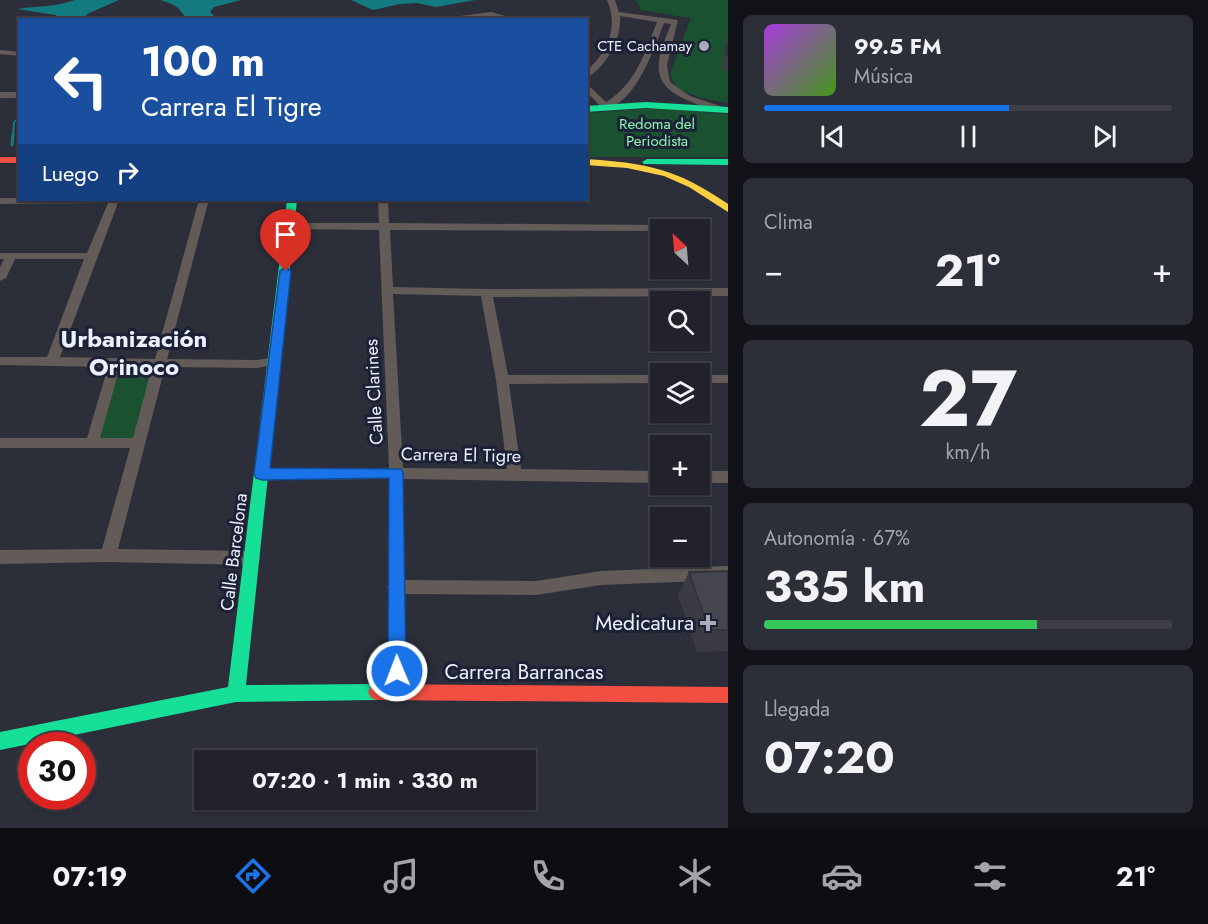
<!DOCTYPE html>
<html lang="es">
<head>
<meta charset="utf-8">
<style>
  body { margin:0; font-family:Jost,sans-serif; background:#2d2f38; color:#f1f3f6; height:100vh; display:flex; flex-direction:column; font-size:22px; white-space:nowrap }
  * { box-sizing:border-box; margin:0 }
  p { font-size:20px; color:#a2a4a9 }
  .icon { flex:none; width:33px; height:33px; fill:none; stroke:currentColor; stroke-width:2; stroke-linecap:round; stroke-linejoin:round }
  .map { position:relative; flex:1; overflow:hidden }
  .sheet { display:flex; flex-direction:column; gap:15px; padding:15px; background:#121318; width:480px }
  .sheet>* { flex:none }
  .banner { position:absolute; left:18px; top:18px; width:570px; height:183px; border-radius:0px; box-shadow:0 2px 4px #0004,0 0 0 2px #3e3f48; background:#1a4fa0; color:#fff; overflow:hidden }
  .needle { width:39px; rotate:334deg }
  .tools { position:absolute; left:650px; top:219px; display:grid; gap:12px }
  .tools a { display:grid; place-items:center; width:60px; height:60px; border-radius:0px; background:#21222c; box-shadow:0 2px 4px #0004,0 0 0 2px #3e3f48; font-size:30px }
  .speed { position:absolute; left:18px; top:732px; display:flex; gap:12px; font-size:30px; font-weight:700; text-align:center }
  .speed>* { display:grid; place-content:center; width:78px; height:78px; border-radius:50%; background:#21222c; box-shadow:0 2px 4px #0004,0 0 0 2px #3e3f48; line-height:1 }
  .speed .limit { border:9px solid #d22; background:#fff; color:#111 }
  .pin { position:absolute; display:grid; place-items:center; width:51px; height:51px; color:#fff; margin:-62px -26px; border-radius:50% 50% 50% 0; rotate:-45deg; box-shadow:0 0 6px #0007 }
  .pin .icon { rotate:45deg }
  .me { position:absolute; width:66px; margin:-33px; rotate:359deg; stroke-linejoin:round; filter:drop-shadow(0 0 4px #0008) }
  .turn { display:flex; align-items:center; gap:21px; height:126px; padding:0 24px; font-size:27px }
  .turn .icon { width:78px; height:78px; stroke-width:2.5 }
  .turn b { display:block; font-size:42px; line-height:51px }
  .then { display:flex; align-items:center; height:57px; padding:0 24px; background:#0003; gap:12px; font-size:22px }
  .big { font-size:45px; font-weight:700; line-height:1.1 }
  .sheet .widget { flex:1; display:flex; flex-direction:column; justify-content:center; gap:9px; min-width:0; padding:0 21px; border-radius:9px; background:#2d2f38 }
  .sheet .dial { align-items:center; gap:0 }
  .dial b { font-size:78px; line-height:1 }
  .song { display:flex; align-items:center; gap:18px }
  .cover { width:72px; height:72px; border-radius:9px; background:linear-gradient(135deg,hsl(280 70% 55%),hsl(100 70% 35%)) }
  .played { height:6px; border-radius:3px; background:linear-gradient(90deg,#1a73e8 60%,#3e3f48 60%) }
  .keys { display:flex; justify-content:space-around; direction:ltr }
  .heat { display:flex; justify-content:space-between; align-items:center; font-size:33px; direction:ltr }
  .charge { height:9px; border-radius:4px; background:linear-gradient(90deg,#34c759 67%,#3e3f48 0) }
  .trip { position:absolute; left:194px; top:750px; width:342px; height:60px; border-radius:0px; background:#21222c; box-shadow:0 2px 4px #0004,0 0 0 2px #3e3f48; font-weight:700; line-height:60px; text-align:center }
  .dock { display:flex; height:96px; justify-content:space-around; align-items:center; background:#0d0e12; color:#a2a4a9 }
  .dock .icon { width:42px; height:42px }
  .dock .active { color:#1a73e8 }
  .dock b { font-size:27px; color:#f1f3f6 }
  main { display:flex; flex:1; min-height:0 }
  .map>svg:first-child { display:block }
  .green { fill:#1a5131 }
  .water { fill:#137b7f }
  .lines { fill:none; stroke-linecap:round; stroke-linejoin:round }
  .stream-far1 { stroke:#137b7f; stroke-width:2 }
  .stream { stroke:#137b7f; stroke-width:3 }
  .street { fill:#625b57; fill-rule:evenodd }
  .fast { fill:#16e098; fill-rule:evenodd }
  .slow { fill:#ffcf43; fill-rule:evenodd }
  .jam { fill:#f24e42; fill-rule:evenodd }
  .wall { fill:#3b3b44 }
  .building { fill:#45454f; stroke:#303037; stroke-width:1.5 }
  .route { fill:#1a73e8; stroke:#114b97; stroke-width:1.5 }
  .poi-dot { fill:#a9acba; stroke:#1d2136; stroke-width:2 }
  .labels { text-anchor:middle; stroke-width:6; stroke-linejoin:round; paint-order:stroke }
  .far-poi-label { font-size:15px; fill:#edf0ff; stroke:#1d2136; text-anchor:end }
  .far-park-label { font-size:15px; fill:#8af7ad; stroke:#1d2136 }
  .street-label { font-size:18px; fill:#edf0ff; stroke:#1d2136 }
  .near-poi-label { font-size:21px; fill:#edf0ff; stroke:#1d2136; text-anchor:end }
  .near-street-label { font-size:21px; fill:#edf0ff; stroke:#1d2136 }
  .district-label { font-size:24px; font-weight:bold; fill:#edf0ff; stroke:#1d2136 }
</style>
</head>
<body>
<main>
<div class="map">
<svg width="728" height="828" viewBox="0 0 728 828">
  <rect width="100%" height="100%" fill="#2c2e3a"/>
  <g class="green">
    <path d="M636 0H728V103L701 98 677 88 670 74 691 18 641 10Z"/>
    <path d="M657 108 728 114V157H587L586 113Z"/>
    <path d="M118 366H156L136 439 98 441Z"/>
  </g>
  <g class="water">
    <path d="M75 0H119L89 13 82 19H59L56 15 17 9C37 6 55 7 75 0Z"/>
    <path d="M160 0H241L214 7 210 12 217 19 187 20C180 7 174 4 160 0Z"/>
    <path d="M351 0H475L436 7 417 3 400 4 373 10Z"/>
  </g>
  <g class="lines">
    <path class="stream-far1" d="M13 136 14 122 20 118"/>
    <path class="stream" d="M12 145 13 134"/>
    <g class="street">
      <path d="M607 0H615L619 12 678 20 667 65 670 82 690 96 723 107V111C713 112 701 106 692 102 647 85 656 61 671 24L664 23C655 46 634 110 602 108L586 91V83L606 102C636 84 645 52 657 22L620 16C622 38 606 68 586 78 586 69 592 66 598 59 612 41 616 21 607 0Z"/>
      <path d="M491 12 520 20H505L491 16 429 20Z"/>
      <path d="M0 50 20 52V56L0 54Z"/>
      <rect x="0" y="92" width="20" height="6"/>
      <path d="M0 198 247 200 242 203H208L167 359 257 360 275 357 281 361 279 364 257 368 165 367 118 549 252 551 258 553 260 558 258 563 252 565 108 562 0 564V550L102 549 130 448H0V438H87L108 367 0 365V357H47L84 259H15L6 278 0 281V267L4 259H0V253H87L108 203 0 204ZM118 203H198L155 359 60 357ZM120 367H152L133 438H100Z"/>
      <path d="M378 200H388L389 223 663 225 668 228 660 231 390 230 393 287 486 289 728 288V296L493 297 508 375H660V383L509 384 521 469 660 471V483L403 479 405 580 536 581 601 571 728 566V580L601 585 536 595 405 594 407 692 404 698 398 700 392 698 389 692V591L387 587 389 583V479L262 480 257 478 255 474 257 470 262 468H389L379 230 291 229 286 226 291 223H379ZM393 294 481 296 496 380 507 469 403 468Z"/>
      <rect x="699" y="375" width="29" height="8"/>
      <rect x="699" y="471" width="29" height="12"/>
    </g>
    <g class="fast">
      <path d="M646 102 728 107V113L646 108 586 112V106Z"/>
      <path d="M647 159H728V165L644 164 642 162Z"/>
      <path d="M287 200H297L246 685 377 684 383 686 386 692 383 698 377 700 236 702 0 750V732L228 687Z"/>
    </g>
    <path class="slow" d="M586 159C648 163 677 169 728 204V212L689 187 664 176 627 168 586 165Z"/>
    <g class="jam">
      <rect x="0" y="157" width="20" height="6"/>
      <path d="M377 684 728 687V703L377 700 371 698 368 692 371 686Z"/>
    </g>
  </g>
  <g class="wall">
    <path d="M728 36V70H722L725 44Z"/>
    <path d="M728 571V651L697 652 678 595 689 572Z"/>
  </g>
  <g class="building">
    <path d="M728 43V56L726 55Z"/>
    <path d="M728 571V630H709L689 572Z"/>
  </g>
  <path class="route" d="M286 267 291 271 270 468 401 469 403 473 406 671 403 676 397 679 391 676 388 671 389 478 262 480 256 478 254 474 280 271Z"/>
  <g class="poi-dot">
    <circle cx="704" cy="46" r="6"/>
    <path d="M705 614h6v6h6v6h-6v6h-6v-6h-6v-6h6z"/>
  </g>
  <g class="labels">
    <g class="far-poi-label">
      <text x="692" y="51">CTE Cachamay</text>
    </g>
    <g class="far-park-label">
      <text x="657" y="129">Redoma del<tspan x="657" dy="17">Periodista</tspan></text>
    </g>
    <g class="street-label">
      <text transform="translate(374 392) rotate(-93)" y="6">Calle Clarines</text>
      <text transform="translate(461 455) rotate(1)" y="6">Carrera El Tigre</text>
      <text transform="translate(234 552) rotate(-83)" y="6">Calle Barcelona</text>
    </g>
    <g class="near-poi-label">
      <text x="694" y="630">Medicatura</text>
    </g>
    <g class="near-street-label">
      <text x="524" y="679">Carrera Barrancas</text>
    </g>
    <g class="district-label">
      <text x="134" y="347">Urbanización<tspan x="134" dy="28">Orinoco</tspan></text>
    </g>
  </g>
</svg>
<div class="tools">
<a><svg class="needle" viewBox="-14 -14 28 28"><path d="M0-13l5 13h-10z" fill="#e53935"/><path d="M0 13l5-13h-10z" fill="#a2a4a9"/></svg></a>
<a><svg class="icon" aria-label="search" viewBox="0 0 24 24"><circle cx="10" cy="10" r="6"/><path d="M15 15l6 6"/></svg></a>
<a><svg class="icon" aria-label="layers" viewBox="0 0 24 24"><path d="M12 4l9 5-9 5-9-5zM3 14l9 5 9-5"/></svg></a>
<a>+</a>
<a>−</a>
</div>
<div class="speed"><div class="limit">30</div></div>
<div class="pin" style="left:286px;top:271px;background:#d93025"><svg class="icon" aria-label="arrive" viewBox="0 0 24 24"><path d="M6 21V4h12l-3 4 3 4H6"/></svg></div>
<svg class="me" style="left:397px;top:671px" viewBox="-20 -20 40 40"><circle r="17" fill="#1a73e8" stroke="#fff" stroke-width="3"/><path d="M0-11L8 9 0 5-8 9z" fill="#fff"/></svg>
<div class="trip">07:20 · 1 min · 330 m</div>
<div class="banner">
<div class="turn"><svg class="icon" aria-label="left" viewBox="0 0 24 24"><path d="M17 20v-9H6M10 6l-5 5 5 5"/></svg><div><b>100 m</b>Carrera El Tigre</div></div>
<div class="then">Luego<svg class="icon" aria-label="right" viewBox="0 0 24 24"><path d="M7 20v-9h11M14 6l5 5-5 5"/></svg></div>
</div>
</div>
<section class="sheet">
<div class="widget">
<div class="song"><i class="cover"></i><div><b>99.5 FM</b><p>Música</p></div></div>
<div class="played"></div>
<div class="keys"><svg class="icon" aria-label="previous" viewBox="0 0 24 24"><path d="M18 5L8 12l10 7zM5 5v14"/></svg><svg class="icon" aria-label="pause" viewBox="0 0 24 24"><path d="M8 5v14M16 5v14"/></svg><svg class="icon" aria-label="next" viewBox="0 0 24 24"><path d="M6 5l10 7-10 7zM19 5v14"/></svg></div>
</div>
<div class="widget"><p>Clima</p>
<div class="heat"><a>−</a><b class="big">21°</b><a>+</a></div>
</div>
<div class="widget dial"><b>27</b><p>km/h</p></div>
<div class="widget"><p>Autonomía · 67%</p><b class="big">335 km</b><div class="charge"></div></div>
<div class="widget"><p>Llegada</p><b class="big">07:20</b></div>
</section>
</main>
<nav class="dock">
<b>07:19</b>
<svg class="icon active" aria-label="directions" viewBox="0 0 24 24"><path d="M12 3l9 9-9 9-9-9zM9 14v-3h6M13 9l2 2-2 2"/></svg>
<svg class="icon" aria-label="music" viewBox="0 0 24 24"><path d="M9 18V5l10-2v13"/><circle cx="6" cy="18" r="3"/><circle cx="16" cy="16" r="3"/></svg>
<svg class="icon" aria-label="phone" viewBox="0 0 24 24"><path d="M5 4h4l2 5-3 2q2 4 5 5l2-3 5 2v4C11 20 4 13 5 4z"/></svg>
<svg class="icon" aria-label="climate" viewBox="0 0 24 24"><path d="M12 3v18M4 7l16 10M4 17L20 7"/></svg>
<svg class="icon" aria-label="car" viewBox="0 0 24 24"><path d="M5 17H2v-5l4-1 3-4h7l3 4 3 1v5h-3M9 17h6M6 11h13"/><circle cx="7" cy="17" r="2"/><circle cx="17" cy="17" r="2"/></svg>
<svg class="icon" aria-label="filters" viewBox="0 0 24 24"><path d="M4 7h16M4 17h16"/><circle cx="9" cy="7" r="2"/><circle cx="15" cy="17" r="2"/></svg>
<b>21°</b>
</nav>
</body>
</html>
